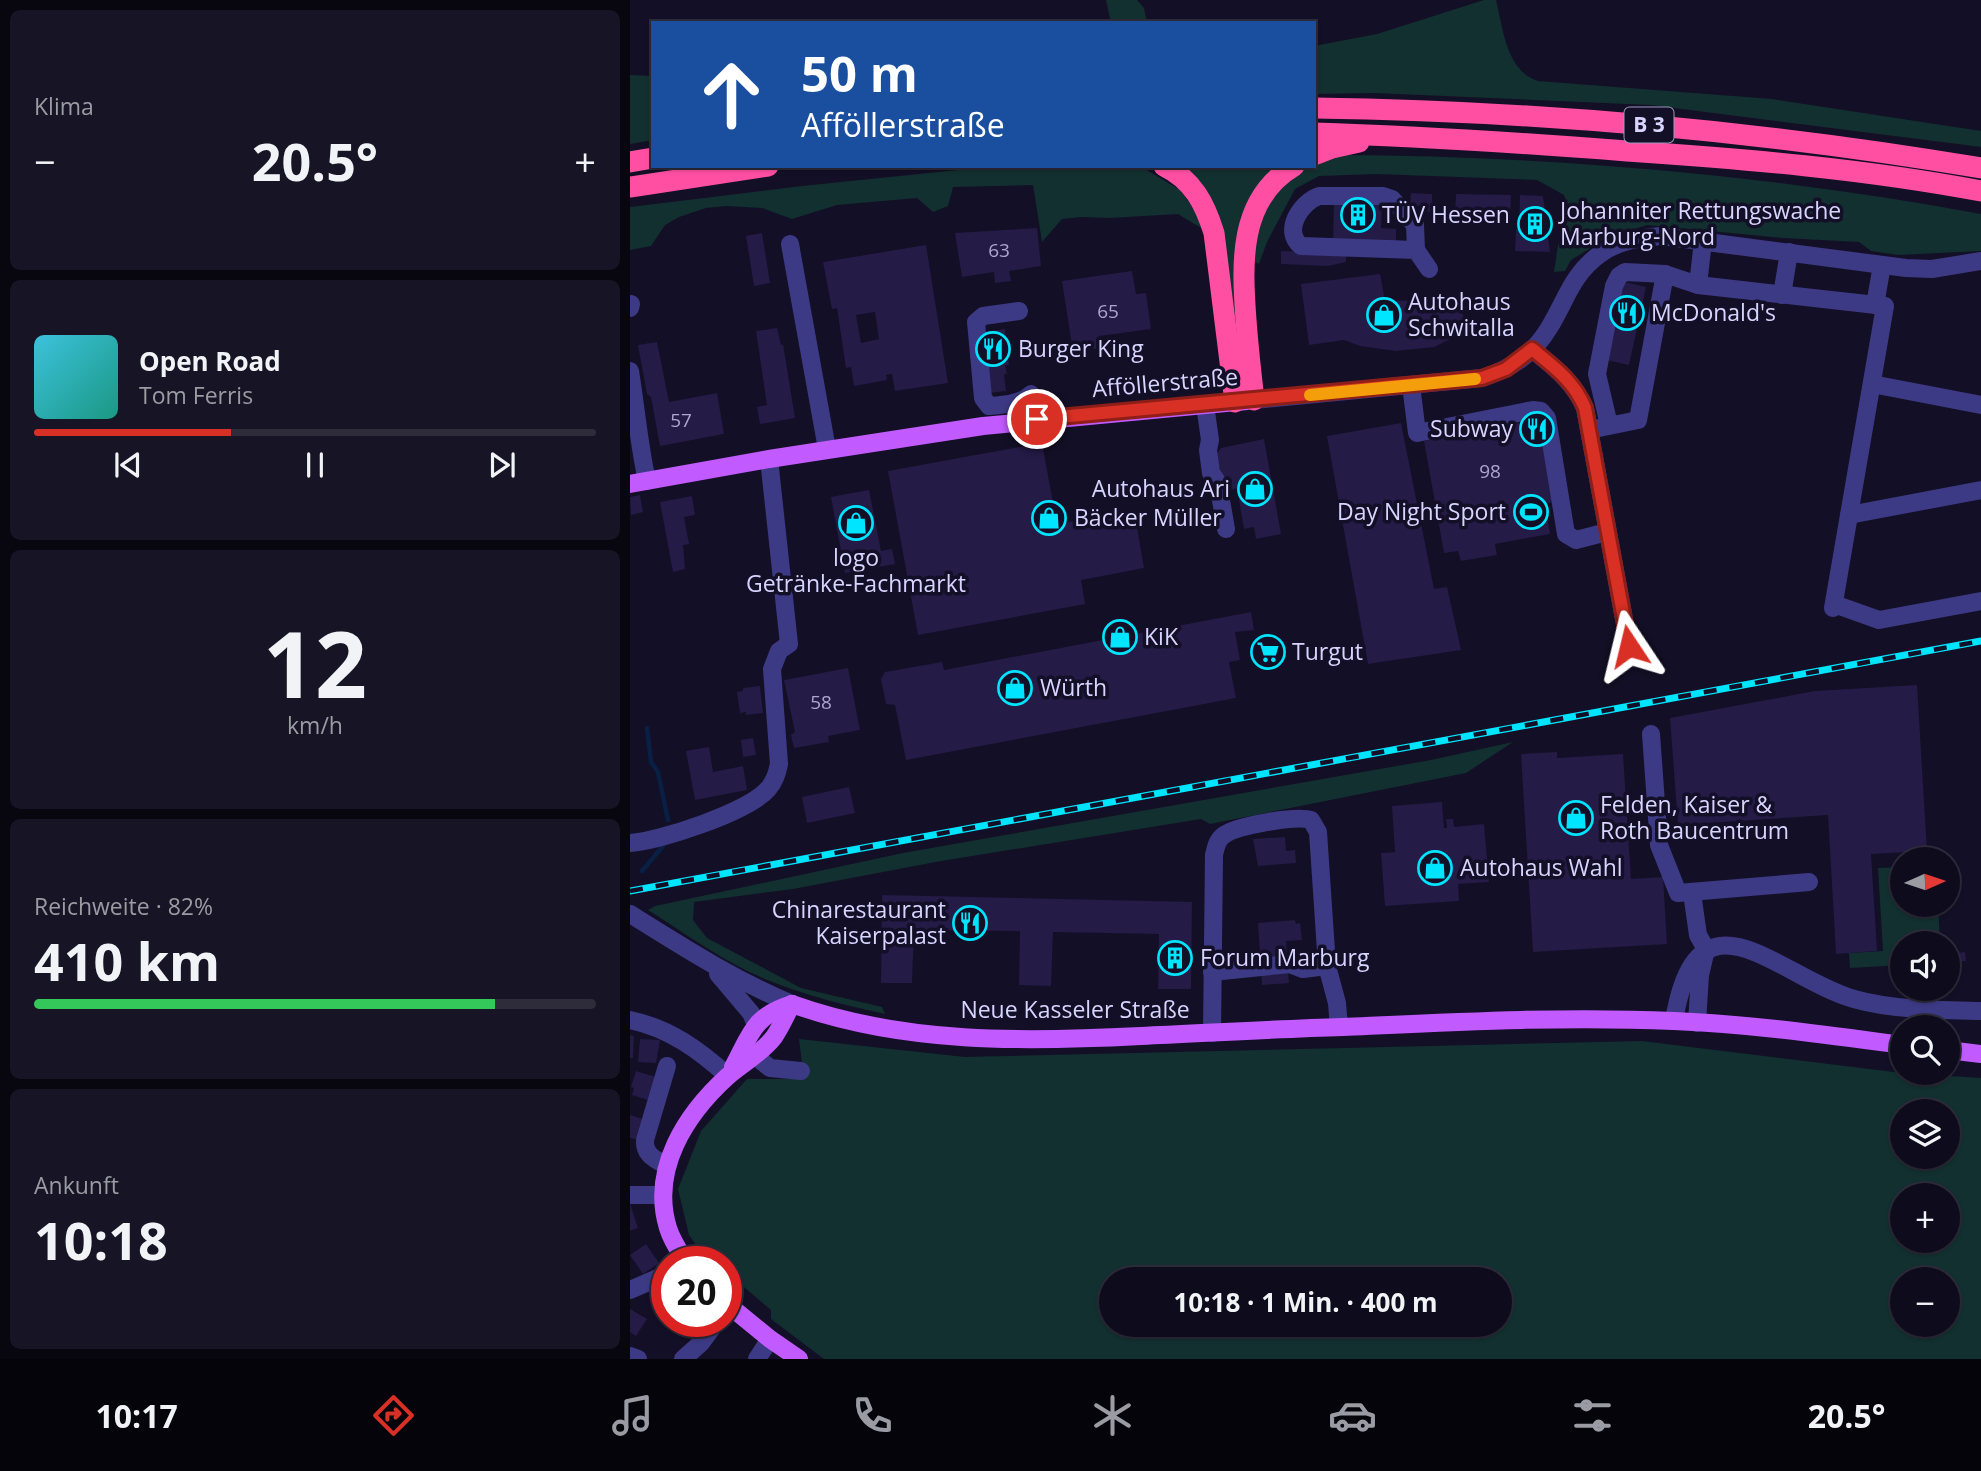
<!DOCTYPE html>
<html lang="de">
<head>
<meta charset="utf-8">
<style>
  body { margin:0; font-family:"Open Sans",sans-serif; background:#171425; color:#f1f3f6; height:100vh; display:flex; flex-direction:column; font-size:26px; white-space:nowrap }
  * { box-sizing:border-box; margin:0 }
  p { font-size:23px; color:#9b9ba3 }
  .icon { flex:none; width:38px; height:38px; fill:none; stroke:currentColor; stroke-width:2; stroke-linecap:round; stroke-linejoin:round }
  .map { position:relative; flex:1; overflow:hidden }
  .side { display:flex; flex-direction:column; gap:10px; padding:10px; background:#08060f; width:630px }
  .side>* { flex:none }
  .top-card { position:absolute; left:21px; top:21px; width:665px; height:147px; border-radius:0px; box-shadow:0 2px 5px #0004,0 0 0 2px #2e2b3b; background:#1a4fa0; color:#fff; overflow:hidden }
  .needle { width:46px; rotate:87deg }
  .controls { position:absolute; left:1260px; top:847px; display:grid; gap:14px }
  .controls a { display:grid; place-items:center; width:70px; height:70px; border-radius:50%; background:#0e0b1c; box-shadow:0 2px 5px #0004,0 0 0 2px #2e2b3b; font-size:35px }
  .speed { position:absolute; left:21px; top:1246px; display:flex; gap:14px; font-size:35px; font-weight:700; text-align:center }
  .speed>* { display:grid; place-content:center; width:91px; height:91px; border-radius:50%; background:#0e0b1c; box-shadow:0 2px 5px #0004,0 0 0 2px #2e2b3b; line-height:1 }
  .speed .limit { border:10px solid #d22; background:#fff; color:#111 }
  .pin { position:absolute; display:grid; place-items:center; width:60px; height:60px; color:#fff; margin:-30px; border:4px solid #fff; border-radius:50%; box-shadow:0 2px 7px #0007 }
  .me { position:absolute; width:77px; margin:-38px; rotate:350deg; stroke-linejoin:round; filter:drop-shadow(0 0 5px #0008) }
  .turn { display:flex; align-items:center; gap:24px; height:147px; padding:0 35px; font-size:32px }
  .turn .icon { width:91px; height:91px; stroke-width:2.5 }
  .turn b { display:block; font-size:49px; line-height:60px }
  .big { font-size:52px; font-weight:700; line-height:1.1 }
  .side .tile { flex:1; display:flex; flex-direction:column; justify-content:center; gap:10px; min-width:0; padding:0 24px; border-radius:10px; background:#171425 }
  .side .dial { align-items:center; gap:0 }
  .dial b { font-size:91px; line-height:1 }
  .song { display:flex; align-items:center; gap:21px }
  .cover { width:84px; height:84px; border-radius:10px; background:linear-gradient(135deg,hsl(190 70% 55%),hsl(170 70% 35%)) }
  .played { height:7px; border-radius:4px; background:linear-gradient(90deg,#d93025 35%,#2e2b3b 35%) }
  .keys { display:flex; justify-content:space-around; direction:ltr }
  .heat { display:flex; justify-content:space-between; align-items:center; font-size:38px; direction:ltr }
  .charge { height:10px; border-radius:5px; background:linear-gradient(90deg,#34c759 82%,#2e2b3b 0) }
  .trip { position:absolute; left:469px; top:1267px; width:413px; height:70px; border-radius:35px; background:#0e0b1c; box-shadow:0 2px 5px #0004,0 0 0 2px #2e2b3b; font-weight:700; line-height:70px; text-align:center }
  .menu { display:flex; height:112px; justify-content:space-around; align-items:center; background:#06040b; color:#9b9ba3 }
  .menu .icon { width:49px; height:49px }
  .menu .current { color:#d93025 }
  .menu b { font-size:32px; color:#f1f3f6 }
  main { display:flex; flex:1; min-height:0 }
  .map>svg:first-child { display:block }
  .green { fill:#12302f; fill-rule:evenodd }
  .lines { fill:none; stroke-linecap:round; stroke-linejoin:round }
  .stream { stroke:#0a1f44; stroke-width:4.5 }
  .building { fill:#241b47; fill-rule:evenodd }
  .minor { stroke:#3d3a85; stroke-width:18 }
  .major { stroke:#c25bff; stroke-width:18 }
  .highway { stroke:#ff4fa3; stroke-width:21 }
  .rail-casing { stroke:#00e5ff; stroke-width:7 }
  .rail { stroke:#130f26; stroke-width:4.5; stroke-dasharray:13; stroke-linecap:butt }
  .route-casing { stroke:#8d1f18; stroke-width:18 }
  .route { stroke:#d93025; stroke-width:12 }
  .slow { stroke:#f59e0b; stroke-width:12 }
  .labels { text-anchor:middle; stroke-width:7; stroke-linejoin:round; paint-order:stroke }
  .number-label { font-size:19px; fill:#aca6d1 }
  .shield { fill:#130f26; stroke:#9e99be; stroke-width:2 }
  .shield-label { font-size:21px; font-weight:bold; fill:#d9d4ff }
  .poi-label { font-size:23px; fill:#d9d4ff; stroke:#130f26; text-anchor:start }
  .street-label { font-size:23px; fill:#d9d4ff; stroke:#130f26 }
</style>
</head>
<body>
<main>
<section class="side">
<div class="tile"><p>Klima</p>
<div class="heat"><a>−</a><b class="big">20.5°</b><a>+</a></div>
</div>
<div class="tile">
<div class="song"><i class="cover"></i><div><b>Open Road</b><p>Tom Ferris</p></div></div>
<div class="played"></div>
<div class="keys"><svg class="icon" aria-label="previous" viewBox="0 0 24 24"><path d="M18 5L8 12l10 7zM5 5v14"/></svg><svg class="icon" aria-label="pause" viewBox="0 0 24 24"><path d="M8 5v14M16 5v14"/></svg><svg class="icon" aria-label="next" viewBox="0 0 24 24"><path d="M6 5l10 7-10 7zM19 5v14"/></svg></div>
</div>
<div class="tile dial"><b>12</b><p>km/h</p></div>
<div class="tile"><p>Reichweite · 82%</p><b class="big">410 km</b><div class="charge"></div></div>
<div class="tile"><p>Ankunft</p><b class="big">10:18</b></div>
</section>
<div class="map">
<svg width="1351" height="1359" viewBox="0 0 1351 1359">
  <rect width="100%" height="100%" fill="#130f26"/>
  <g class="green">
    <path d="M476 0H507L514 8 517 23H481Z"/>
    <path d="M854 0H866C873 28 876 71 908 81L1142 99 1351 131V147L1021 105 744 93 684 94V46L747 34Z"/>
    <path d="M0 75 23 76V140L0 144Z"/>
    <path d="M707 155C923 156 1139 175 1351 214V251L1268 255 1241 251 1229 242 1153 238 1017 225 979 237 941 260 935 271 924 272 928 245 940 215 934 195 907 180 747 174 689 176 665 189 637 242 629 264 621 260C626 232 637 194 662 176 675 167 692 162 707 155Z"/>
    <path d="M367 166H510L550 190 571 219V228L548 214 480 218 451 217 432 219 412 242 403 185 323 187 318 206 303 212 287 198 207 205 162 219 132 208 96 206 76 208 49 217 35 225 21 246 0 250V207L172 186Z"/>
    <path d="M551 166H650L629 189 613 379 593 232C585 201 572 189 551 166Z"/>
    <path d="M883 742 836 773 580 824 571 819 311 861 163 889 64 902 63 920 77 938 171 988 252 1007 255 1014C214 1005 174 995 135 979 94 962 56 934 18 910L25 906 273 853 801 760Z"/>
    <path d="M1272 867V905H1308L1310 943H1272V965L1220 968 1219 953 1253 951 1248 868Z"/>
    <path d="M169 1039 335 1057 1012 1041 1272 1073 1351 1078V1359H194L141 1319V1310L96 1272V1262H78L59 1235 48 1189 71 1131 117 1079H174ZM1272 1111H1318V1157H1272ZM1272 1195H1318V1241H1272ZM481 1279H870V1325H481ZM1272 1279H1318V1325H1272Z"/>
  </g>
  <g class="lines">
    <g class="stream">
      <path d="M17 728 21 762 28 772 38 820"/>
      <path d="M12 871 33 846"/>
    </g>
  </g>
  <g class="building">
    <path d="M781 193 802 194V212L790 211V206L780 205Z"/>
    <path d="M826 194 881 195 880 219 825 216Z"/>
    <path d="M890 195 913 196 916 219 920 218 922 229H917L920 252 885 251 886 229H889Z"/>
    <path d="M704 199 752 201 751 228 766 229V246L703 243Z"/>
    <path d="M407 228 411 266 379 271 381 281 365 283 364 272 332 277 325 233Z"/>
    <path d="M132 233 140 283 124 286 116 236Z"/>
    <path d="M296 245 318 383 265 391 262 374 256 375 257 380 224 386 221 367 216 368 207 308 202 309 193 262ZM245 312 249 339 231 343 226 315Z"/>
    <path d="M651 251 716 253V262L698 266 651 264Z"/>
    <path d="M502 271 506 294 516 293 521 329 469 336 471 348 443 352 432 281Z"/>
    <path d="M750 274 755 301 802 300 819 303 832 312 834 318 832 330 825 337 804 347 766 351 730 346 714 340 679 345 671 284Z"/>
    <path d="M990 281 1016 287 999 365 972 359Z"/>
    <path d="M147 328 151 345 153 344 165 418 130 424 127 407 137 405 126 331Z"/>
    <path d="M375 329 379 365H375L377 374H374L376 391 359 393 347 333Z"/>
    <path d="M27 342 39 402 87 393 94 434 30 446 21 397 17 394 8 345Z"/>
    <path d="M897 421 899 431 913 428 926 502 915 503 920 534 865 544 867 555 831 561 828 551 814 553 794 441 848 431 859 439 868 428Z"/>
    <path d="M771 423 804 589 817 587 831 650 738 664 697 436Z"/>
    <path d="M634 439 651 534 626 539 624 527 614 529 607 488 601 490 598 478 589 473 586 455 591 448Z"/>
    <path d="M412 443 427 524 504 510 514 568 451 580 455 604 288 635 258 471Z"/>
    <path d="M239 490 251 551 262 549 265 564 215 573 201 497Z"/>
    <path d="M10 495 13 512 1 515 0 497Z"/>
    <path d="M62 496 65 515 54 517 59 544 53 545 55 569 43 572 30 502Z"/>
    <path d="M621 612 624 630 605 632 610 660 599 662 606 698 276 760 265 705 256 704 251 679 255 672 312 662 314 670Z"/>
    <path d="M218 668 230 730 198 736 199 742 164 748 161 735 165 732 154 680Z"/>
    <path d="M1287 685 1297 851 1241 854 1247 951 1206 954 1198 815 1048 825 1040 718 1185 691Z"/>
    <path d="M130 686 133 713 116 715V712L110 713 107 692 113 691V688Z"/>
    <path d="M123 738 126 755 113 757 111 740Z"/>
    <path d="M79 747 83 772 113 766 117 790 65 800 56 751Z"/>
    <path d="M927 752V758L993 754 1001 879 1033 877 1037 944 903 952 891 754Z"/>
    <path d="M219 787 225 813 177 823 172 797Z"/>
    <path d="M812 802 814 828H817L816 819H823L824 827 854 824 859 882 828 884 829 901 755 906 751 853 765 852 762 806Z"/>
    <path d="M655 837 656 851 665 850 666 863 628 866 623 839Z"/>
    <path d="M252 895 562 902 561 989H528L529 934 423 932 421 986 389 985 390 931 284 930 282 983H251Z"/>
    <path d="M665 920 666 924 670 923 672 940 656 941 659 983 632 985 628 923Z"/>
    <path d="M1335 952 1336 961 1328 962 1327 953Z"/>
    <path d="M0 1035 4 1036 3 1058H0Z"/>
    <path d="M10 1039 30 1040 26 1063 8 1062Z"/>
    <path d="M6 1071 26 1077 18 1100 2 1095 4 1088 1 1087Z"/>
    <path d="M0 1115 12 1119 6 1139 0 1138Z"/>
    <path d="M0 1204 8 1228 0 1231Z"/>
    <path d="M16 1244 29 1263 13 1274 0 1255Z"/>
    <path d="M37 1279V1299L27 1289Z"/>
    <path d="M0 1309 17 1319 6 1336 0 1332Z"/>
  </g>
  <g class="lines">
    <g class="minor">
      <path d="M160 244 197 449"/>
      <path d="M786 250 671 246C652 231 671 202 689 196H753L762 199 785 225 786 250 799 269"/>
      <path d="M1068 285 1255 306 1203 608"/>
      <path d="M1152 295 1159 252"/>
      <path d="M1245 305 1252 265"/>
      <path d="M0 308 1 304"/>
      <path d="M389 311 353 316 346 322 353 398 359 406C373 405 391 404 401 394"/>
      <path d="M902 349C924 367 944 382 955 408L999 646"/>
      <path d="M0 371C6 408 9 445 17 481"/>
      <path d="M1242 384 1351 405"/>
      <path d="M781 385 787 433 903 410 911 411 917 418 936 534 946 540 977 532"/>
      <path d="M624 400 852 378C880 369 903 355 919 328 936 301 941 275 970 254 987 241 1010 238 1031 236L1276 268 1302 269 1351 261"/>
      <path d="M575 405 580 440 578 450 581 473 588 483 596 529"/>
      <path d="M979 425 967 374 984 286 989 276 995 272 1035 274"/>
      <path d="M959 430 1008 420 1035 274 1068 285 1073 241"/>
      <path d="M1219 515 1351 490"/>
      <path d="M1204 604 1249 620 1351 601"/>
      <path d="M1021 734 1029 845 1048 893 1179 882"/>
      <path d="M0 843C30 841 118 812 138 789 145 781 147 773 149 764L142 669 149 651 159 644 139 459"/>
      <path d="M1062 893 1068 935 1077 951"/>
      <path d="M0 914C53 947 104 980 162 1004"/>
      <path d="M582 972 660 964 673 969 697 966"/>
      <path d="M88 974 121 1013 126 1025"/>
      <path d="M0 1020C39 1028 69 1050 98 1076"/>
      <path d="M1044 1021C1067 879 1148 977 1224 999 1263 1010 1310 1010 1351 1011"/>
      <path d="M1067 1023 1070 975 1075 954"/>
      <path d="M582 1033 584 855C586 847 587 840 594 835 606 826 666 815 681 820L688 832 697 966 707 1003 709 1027"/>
      <path d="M124 1055 140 1068 171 1071"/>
      <path d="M37 1166C25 1159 14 1155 15 1140L37 1066"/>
      <path d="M0 1195H33"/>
      <path d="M0 1290 37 1274"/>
      <path d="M0 1356 8 1359"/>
      <path d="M53 1359 71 1343 87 1321"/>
      <path d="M127 1359 140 1339"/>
    </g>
    <g class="major">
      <path d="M0 484 139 459 353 426 617 401"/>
      <path d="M162 1004C273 1044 394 1042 511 1036 578 1033 645 1029 713 1027 823 1022 933 1016 1044 1021 1120 1024 1197 1035 1272 1045"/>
      <path d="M1318 1050 1351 1054"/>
      <path d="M103 1067C121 1034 123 1016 162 1004"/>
      <path d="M56 1262C49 1251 42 1241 38 1228 20 1169 56 1114 98 1076 113 1063 132 1053 144 1037 151 1027 156 1015 162 1004"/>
      <path d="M96 1303 140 1339 169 1359"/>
    </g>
    <g class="highway">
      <path d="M684 108C908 111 1131 131 1351 168"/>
      <path d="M684 133C789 136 893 143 997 151 1116 159 1234 169 1351 191"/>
      <path d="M684 155 702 148 729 142"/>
      <path d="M0 162 23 158"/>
      <path d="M534 166C563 180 575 204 584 233L605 402"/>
      <path d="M0 187 138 166"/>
      <path d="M624 400C621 374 618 347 616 320 612 264 608 199 664 166"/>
    </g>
    <g class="rail-casing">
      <path id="rail" d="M0 891 1351 641"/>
    </g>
    <use href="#rail" class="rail"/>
  </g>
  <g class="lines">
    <g class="route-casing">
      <path id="route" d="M407 419 852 378 876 369 902 349C924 367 944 381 955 408L999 646"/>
    </g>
    <use href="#route" class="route"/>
    <path class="slow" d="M680 395 845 379"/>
  </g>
  <defs>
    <g id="building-ring" transform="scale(1.75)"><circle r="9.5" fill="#130f26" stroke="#00e5ff" stroke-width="1.5"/><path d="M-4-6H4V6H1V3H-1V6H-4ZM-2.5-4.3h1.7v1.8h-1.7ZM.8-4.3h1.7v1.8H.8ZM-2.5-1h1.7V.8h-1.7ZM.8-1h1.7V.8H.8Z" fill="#00e5ff"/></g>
    <g id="restaurant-ring" transform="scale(1.75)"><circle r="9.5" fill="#130f26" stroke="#00e5ff" stroke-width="1.5"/><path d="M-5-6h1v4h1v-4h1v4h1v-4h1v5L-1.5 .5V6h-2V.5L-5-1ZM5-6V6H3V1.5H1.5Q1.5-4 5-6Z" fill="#00e5ff"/></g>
    <g id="shop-ring" transform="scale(1.75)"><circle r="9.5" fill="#130f26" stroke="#00e5ff" stroke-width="1.5"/><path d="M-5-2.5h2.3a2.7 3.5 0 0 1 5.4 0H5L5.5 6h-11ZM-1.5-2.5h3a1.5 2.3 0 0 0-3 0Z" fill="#00e5ff"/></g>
    <g id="stadium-ring" transform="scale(1.75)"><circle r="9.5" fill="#130f26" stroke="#00e5ff" stroke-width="1.5"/><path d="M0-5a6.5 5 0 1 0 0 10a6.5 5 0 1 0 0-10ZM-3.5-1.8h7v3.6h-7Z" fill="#00e5ff"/></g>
    <g id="supermarket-ring" transform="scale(1.75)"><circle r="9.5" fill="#130f26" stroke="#00e5ff" stroke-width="1.5"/><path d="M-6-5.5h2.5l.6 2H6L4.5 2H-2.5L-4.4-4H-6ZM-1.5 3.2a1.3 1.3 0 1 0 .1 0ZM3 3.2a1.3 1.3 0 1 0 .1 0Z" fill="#00e5ff"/></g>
  </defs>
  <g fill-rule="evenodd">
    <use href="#building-ring" x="728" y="215"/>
    <use href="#building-ring" x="905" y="224"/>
    <use href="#restaurant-ring" x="997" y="313"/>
    <use href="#shop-ring" x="754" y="315"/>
    <use href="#restaurant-ring" x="363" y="349"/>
    <use href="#restaurant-ring" x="907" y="429"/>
    <use href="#shop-ring" x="625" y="489"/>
    <use href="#stadium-ring" x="901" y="512"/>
    <use href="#shop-ring" x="419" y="518"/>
    <use href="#shop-ring" x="226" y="523"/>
    <use href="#shop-ring" x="490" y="637"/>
    <use href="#supermarket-ring" x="638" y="652"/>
    <use href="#shop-ring" x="385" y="688"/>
    <use href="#shop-ring" x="946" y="818"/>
    <use href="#shop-ring" x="805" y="868"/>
    <use href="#restaurant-ring" x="340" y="923"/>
    <use href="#building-ring" x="545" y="958"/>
  </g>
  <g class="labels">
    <g class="number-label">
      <text x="369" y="257">63</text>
      <text x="478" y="318">65</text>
      <text x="51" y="427">57</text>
      <text x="860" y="478">98</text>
      <text x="191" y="709">58</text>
    </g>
    <rect class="shield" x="994.5" y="107.5" width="49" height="35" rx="5"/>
    <g class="shield-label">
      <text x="1019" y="132">B 3</text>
    </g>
    <g class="poi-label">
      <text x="930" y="219">Johanniter Rettungswache<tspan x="930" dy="26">Marburg-Nord</tspan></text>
      <text x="752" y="223">TÜV Hessen</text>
      <text x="778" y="310">Autohaus<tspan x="778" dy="26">Schwitalla</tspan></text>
      <text x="1021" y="321">McDonald's</text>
      <text x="388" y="357">Burger King</text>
      <text x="883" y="437" text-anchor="end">Subway</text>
      <text x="600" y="497" text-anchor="end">Autohaus Ari</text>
      <text x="876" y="520" text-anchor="end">Day Night Sport</text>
      <text x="444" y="526">Bäcker Müller</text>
      <text x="226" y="566" text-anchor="middle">logo<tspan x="226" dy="26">Getränke-Fachmarkt</tspan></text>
      <text x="514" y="645">KiK</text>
      <text x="662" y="660">Turgut</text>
      <text x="410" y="696">Würth</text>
      <text x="970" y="813">Felden, Kaiser &amp;<tspan x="970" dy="26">Roth Baucentrum</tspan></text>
      <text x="830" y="876">Autohaus Wahl</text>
      <text x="316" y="918" text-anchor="end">Chinarestaurant<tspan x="316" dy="26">Kaiserpalast</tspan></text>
      <text x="570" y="966">Forum Marburg</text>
    </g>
    <g class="street-label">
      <text transform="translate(535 383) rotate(-5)" y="8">Afföllerstraße</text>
      <text x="445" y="1018">Neue Kasseler Straße</text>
    </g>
  </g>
</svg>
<div class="controls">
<a><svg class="needle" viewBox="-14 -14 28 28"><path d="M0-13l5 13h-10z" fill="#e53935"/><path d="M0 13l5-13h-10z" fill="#9b9ba3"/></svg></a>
<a><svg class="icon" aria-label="sound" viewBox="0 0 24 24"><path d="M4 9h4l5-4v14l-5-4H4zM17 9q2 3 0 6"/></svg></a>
<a><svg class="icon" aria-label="search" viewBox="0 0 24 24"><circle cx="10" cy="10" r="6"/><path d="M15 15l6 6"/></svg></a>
<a><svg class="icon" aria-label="layers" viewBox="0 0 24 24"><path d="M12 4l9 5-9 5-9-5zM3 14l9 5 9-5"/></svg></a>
<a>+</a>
<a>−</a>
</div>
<div class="speed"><div class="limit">20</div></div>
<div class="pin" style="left:407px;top:419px;background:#d93025"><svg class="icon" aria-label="arrive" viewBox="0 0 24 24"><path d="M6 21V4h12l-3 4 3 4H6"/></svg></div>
<svg class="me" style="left:999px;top:646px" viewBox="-20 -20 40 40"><path d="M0-17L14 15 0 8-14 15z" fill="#d93025" stroke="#fff" stroke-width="4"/></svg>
<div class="trip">10:18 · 1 Min. · 400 m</div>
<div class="top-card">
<div class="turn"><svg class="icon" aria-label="ahead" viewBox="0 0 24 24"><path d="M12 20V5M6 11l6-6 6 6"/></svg><div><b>50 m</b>Afföllerstraße</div></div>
</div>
</div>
</main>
<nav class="menu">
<b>10:17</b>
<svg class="icon current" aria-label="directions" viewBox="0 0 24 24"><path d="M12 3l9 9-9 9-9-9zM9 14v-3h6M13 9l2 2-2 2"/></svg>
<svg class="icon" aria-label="music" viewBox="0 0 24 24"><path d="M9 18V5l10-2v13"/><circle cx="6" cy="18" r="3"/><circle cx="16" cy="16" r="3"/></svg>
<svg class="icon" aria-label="phone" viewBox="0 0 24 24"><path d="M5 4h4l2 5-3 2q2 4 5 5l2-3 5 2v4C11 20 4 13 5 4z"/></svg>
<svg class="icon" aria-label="climate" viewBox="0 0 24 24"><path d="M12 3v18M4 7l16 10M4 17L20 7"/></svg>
<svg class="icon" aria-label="car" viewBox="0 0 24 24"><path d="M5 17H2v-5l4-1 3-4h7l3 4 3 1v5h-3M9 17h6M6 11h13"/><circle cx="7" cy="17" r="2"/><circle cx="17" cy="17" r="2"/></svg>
<svg class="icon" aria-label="filters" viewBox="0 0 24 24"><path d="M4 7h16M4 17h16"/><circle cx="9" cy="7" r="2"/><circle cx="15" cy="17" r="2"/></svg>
<b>20.5°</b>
</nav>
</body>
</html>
